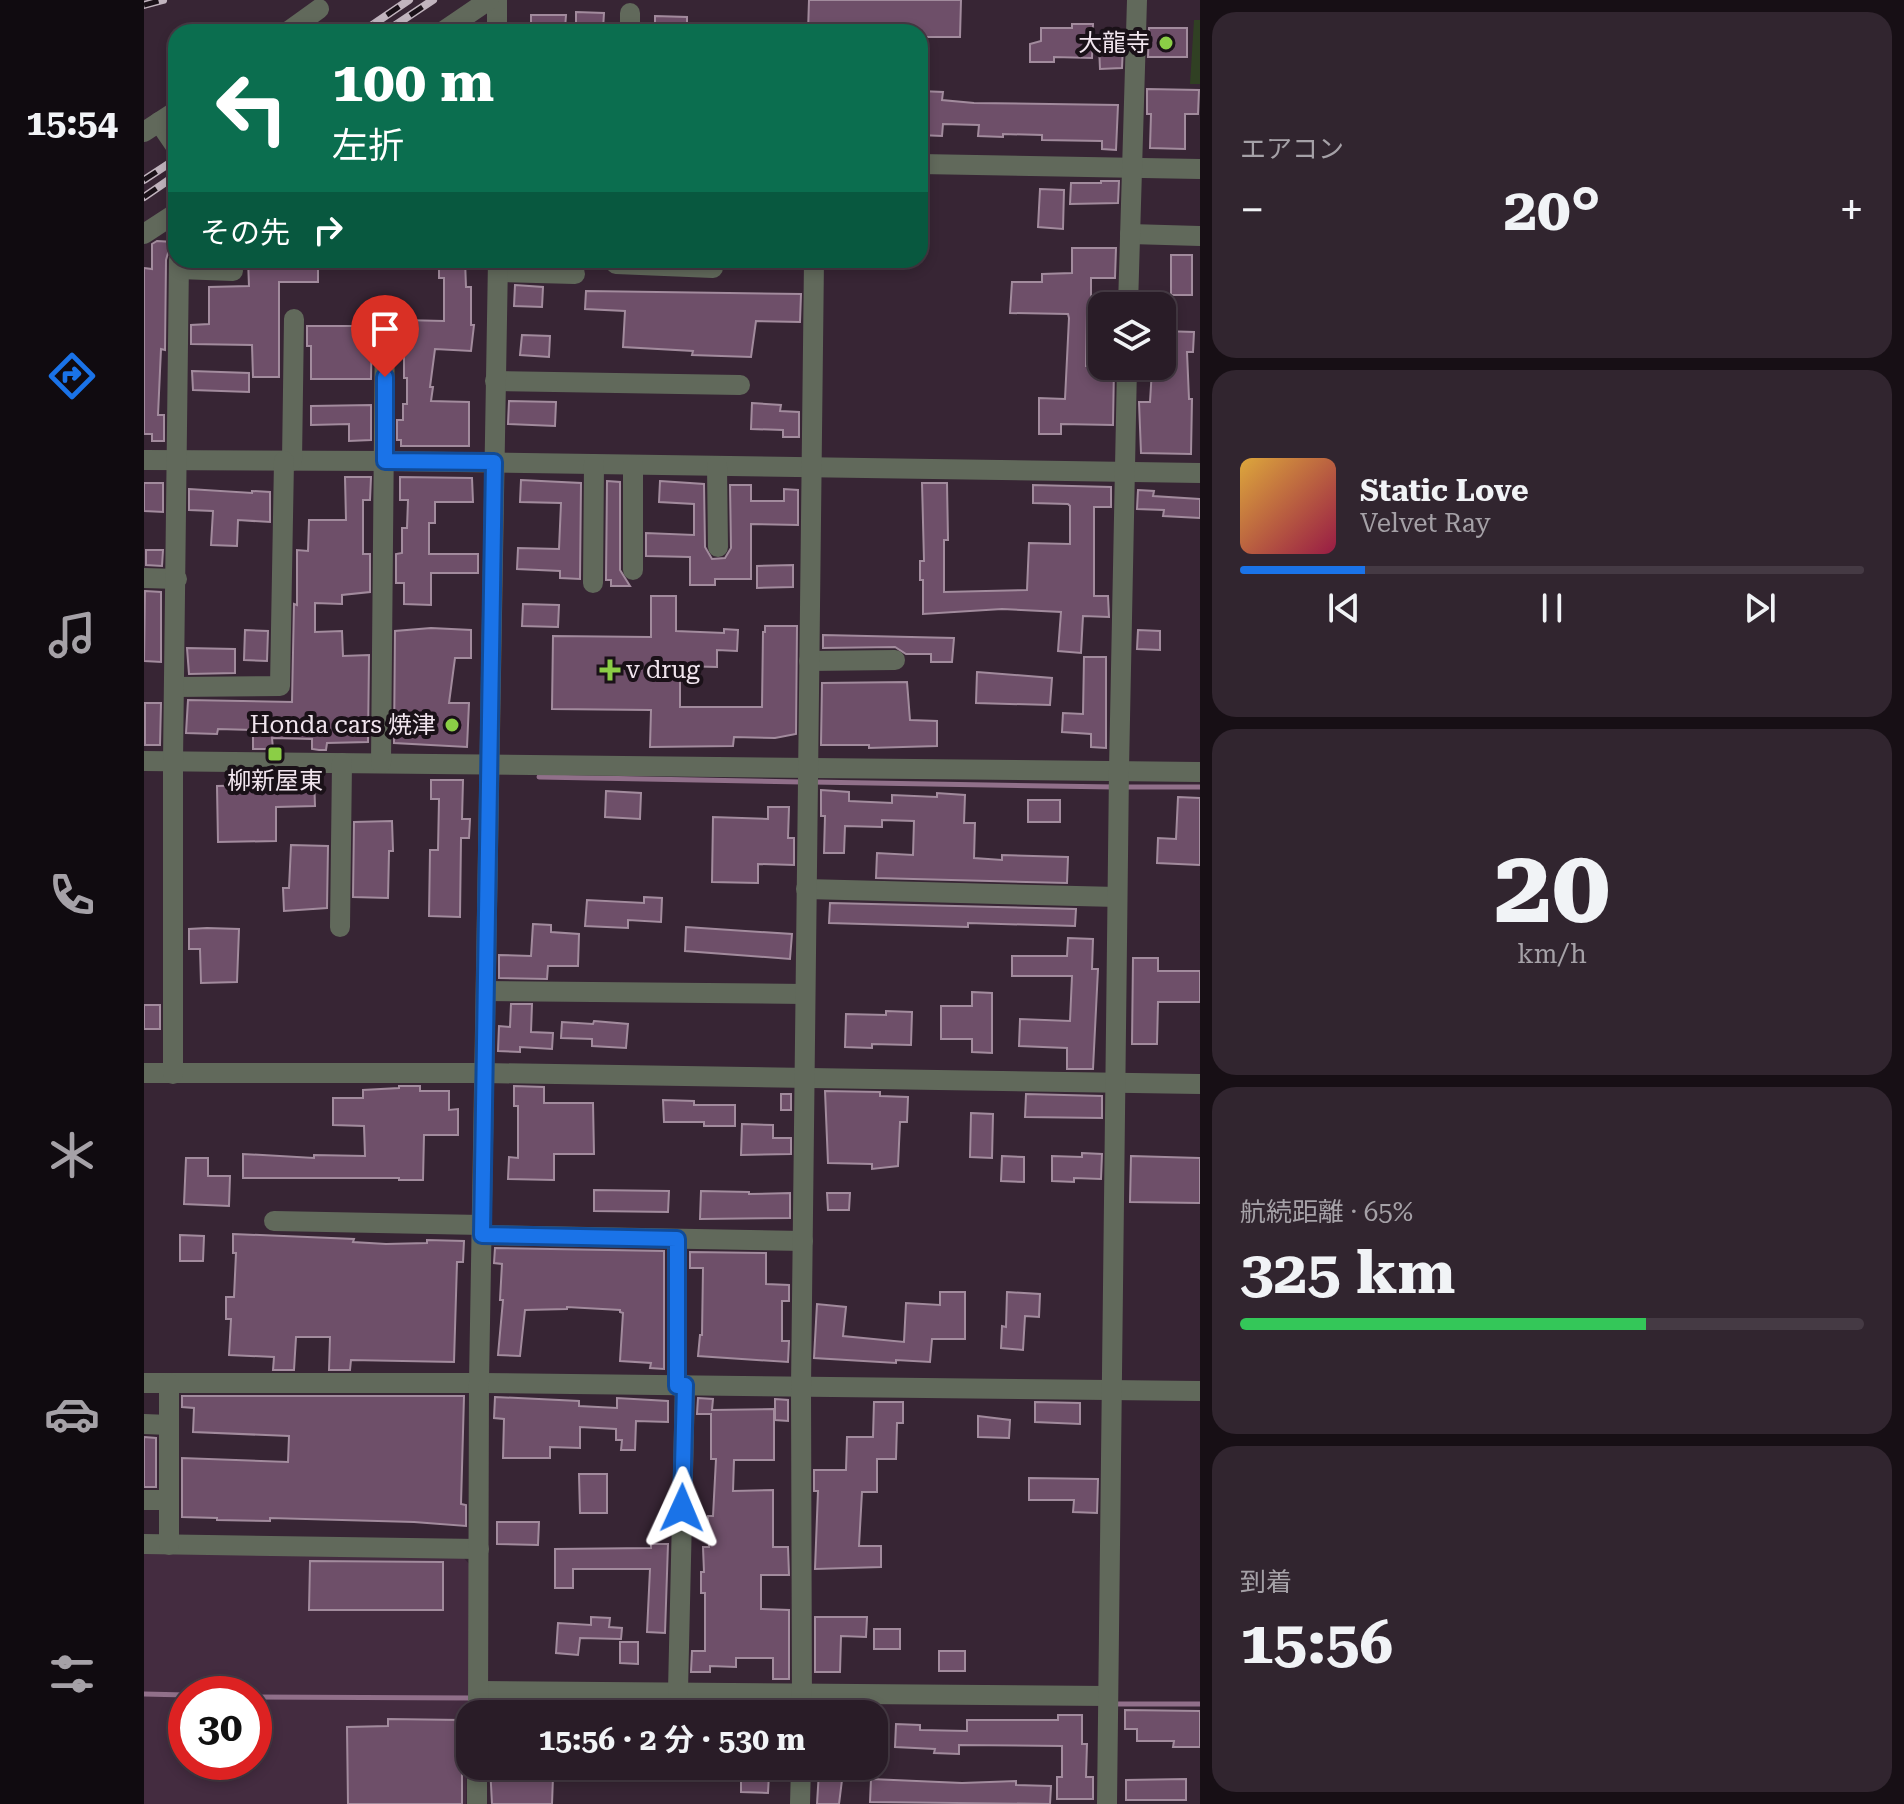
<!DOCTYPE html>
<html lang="ja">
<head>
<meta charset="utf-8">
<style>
  body { margin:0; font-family:"Roboto Serif","Noto Sans JP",serif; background:#31252f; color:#f1f3f6; height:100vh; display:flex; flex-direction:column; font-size:30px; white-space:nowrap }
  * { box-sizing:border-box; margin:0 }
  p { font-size:26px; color:#a5a1a7 }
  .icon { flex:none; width:44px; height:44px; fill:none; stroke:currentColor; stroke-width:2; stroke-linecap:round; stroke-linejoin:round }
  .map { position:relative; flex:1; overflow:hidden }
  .details { display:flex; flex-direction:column; gap:12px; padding:12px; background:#170f15; width:704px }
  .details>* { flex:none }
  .top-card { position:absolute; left:24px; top:24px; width:760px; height:244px; border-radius:24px; box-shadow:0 4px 12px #0003,0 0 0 2px #453a44; background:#0b6e4f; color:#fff; overflow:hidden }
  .buttons { position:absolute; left:944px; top:292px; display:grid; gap:16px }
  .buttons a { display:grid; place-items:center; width:88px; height:88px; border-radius:16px; background:#291c27; box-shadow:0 4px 12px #0003,0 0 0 2px #453a44; font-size:40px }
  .speed { position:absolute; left:24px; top:1676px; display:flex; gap:16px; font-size:40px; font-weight:700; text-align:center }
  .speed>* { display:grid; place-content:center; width:104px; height:104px; border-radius:50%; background:#291c27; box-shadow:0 4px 12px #0003,0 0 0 2px #453a44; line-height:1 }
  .speed .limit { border:12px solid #d22; background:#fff; color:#111 }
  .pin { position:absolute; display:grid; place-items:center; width:68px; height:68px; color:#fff; margin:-82px -34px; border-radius:50% 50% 50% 0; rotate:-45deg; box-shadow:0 0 8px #0007 }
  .pin .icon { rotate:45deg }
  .me { position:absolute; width:88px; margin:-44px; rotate:1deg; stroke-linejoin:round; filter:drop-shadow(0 0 6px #0008) }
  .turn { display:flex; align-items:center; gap:28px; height:168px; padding:0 32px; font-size:36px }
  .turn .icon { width:104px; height:104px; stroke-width:2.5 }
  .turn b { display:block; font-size:56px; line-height:68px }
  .then { display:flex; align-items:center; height:76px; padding:0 32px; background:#0003; gap:16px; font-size:30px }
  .big { font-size:60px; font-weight:700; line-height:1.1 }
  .details .card { flex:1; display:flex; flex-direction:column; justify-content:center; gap:12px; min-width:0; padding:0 28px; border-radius:24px; background:#31252f }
  .details .dial { align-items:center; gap:0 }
  .dial b { font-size:104px; line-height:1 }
  .song { display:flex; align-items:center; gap:24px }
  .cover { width:96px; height:96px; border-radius:12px; background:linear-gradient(135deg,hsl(40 70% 55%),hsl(340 70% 35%)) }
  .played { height:8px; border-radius:4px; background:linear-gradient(90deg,#1a73e8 20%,#453a44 20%) }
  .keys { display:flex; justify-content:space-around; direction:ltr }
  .heat { display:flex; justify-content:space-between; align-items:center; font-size:44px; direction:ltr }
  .charge { height:12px; border-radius:6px; background:linear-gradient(90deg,#34c759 65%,#453a44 0) }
  .trip { position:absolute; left:312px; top:1700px; width:432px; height:80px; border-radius:24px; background:#291c27; box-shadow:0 4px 12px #0003,0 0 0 2px #453a44; font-weight:700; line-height:80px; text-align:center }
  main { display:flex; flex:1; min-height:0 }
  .tab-bar { display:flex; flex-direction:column; width:144px; justify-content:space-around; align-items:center; background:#100b10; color:#a5a1a7 }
  .tab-bar .icon { width:56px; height:56px }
  .tab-bar .current { color:#1a73e8 }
  .tab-bar b { font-size:36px; color:#f1f3f6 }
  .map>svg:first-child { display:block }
  .built { fill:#442c40; fill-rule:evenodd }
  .green { fill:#304023 }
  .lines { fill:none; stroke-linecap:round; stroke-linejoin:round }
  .stream { stroke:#91708a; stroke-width:5 }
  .building { fill:#6e4f69; stroke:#a28b9d; stroke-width:2 }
  .minor { stroke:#61695b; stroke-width:20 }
  .rail-casing { stroke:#c1b4be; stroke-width:8 }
  .rail { stroke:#1a1118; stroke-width:5; stroke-dasharray:15; stroke-linecap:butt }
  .route-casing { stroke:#114b97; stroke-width:20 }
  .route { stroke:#1a73e8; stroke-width:14 }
  .poi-dot { fill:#8bce46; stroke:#1a1118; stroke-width:3 }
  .labels { text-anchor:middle; stroke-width:8; stroke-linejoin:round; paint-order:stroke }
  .poi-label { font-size:24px; fill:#f1e5ee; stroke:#1a1118; text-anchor:end }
</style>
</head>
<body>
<main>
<nav class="tab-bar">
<b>15:54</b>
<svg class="icon current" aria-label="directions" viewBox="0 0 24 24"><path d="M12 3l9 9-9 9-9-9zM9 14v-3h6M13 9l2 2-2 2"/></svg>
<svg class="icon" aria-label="music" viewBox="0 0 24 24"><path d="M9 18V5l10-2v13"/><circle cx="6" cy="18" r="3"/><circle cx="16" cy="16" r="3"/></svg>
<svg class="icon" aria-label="phone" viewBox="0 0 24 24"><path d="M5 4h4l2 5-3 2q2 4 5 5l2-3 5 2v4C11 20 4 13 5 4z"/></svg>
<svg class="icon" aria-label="climate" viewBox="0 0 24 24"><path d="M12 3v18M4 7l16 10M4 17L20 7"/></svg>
<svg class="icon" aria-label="car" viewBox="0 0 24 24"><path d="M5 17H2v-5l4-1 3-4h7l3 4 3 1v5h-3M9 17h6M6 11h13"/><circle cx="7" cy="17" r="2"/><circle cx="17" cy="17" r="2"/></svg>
<svg class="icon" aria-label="filters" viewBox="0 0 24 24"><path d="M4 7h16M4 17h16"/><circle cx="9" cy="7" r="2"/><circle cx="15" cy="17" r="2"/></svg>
</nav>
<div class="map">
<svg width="1056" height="1804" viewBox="0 0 1056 1804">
  <rect width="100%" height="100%" fill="#372534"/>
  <path class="built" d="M0 1553 318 1556 327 1566 322 1804H0ZM42 1694H110V1762H42Z"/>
  <path class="green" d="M1050 20H1056V84H1046Z"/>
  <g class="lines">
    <g class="stream">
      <path d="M395 777 658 782"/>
      <path d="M668 782 970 787"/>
      <path d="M980 787H1056"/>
      <path d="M0 1694 42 1695"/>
      <path d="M110 1697 329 1698"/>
      <path d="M971 1704H1056"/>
    </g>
  </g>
  <g class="building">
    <path d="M665 0H817L816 37H776V32H664Z"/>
    <path d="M432 12 460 13 459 29 432 28Z"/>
    <path d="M387 15H422L421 29H413L412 32H387Z"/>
    <path d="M511 16 543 17V32H511Z"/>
    <path d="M928 24H949L948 58 910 57V62H886V44L897 41V28H928Z"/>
    <path d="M1005 28H1043V57H1004Z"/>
    <path d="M976 45H979L978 68 956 69 955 46Z"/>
    <path d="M1003 89 1055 90 1054 114H1041V149L1006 148 1007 114H1003Z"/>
    <path d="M776 91 799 92 798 100 830 103 974 105 972 150 958 149V141L898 140V135L859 134V137L834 136 835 125 799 124 798 136 776 135Z"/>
    <path d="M957 181H975L974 203 926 204 927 183H957Z"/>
    <path d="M896 189 920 190 919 229 894 227Z"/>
    <path d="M13 241 30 242V248L24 253 22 260 21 350 17 349 14 415H20V441H8V434H0V268L8 269V244Z"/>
    <path d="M928 248H972L971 278H947V312H943L942 366 970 367 969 425 917 424V434H895V398L921 399 925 318 924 314 866 313 868 282H898V274L928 273Z"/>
    <rect x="1027" y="255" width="21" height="40"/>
    <path d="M104 260 174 263V282H135V377H109L108 345 47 344V325L65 324V287L105 286Z"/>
    <path d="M295 260H321L322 287H327V325H330L327 351 291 349 286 387H289L287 401 325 402V446H257V440H253V420H259V404H263V378H260V320L300 321V278H295Z"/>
    <path d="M371 285 399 287 398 307 370 306Z"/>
    <path d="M442 291 657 294 656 322 612 321 607 357 548 355 549 351 479 347 481 311 441 309Z"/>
    <path d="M163 326H228L227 379H167V346H163Z"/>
    <path d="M1018 331 1050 332 1049 352H1043L1045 399H1048L1047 454 997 453 995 402H1006L1008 369H1018Z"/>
    <path d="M378 335 406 336 405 357 376 355Z"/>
    <path d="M48 371 105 373V392L49 390Z"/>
    <path d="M365 401 412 402 411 426 364 424Z"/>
    <path d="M608 403 637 405 636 411 655 412V437H639V430L607 429Z"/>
    <path d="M227 405V440L205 441V424L167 425V406Z"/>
    <path d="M201 477H227L226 500H219V554H226V592L198 595V604L171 603V632L198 631 199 656 225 655 224 742 183 743 182 750H175L168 749V739L128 738 129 749H109V730L74 729 73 734 42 733 44 700 148 702 150 604 153 605V550L164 551 165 520H202Z"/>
    <path d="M256 477 328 478 329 502H291V523H285V554H334V573H287V605L260 604V583H252V554L258 553V528H263L264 500H256Z"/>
    <path d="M377 480 437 483 436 579 416 578V571L373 569 374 548 415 549 417 503 376 502Z"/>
    <path d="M463 481 476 482V570L486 586H467V580H462Z"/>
    <path d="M516 481 560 484 561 547 568 559 581 558 587 548 586 485H607V501H640V489L654 490V525L607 524V579H571V585H546V557L502 556V533L550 535V504L515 502Z"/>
    <path d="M0 483H19V512L0 511Z"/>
    <path d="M778 483H803L804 540H800V592L883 590 885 543 926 544V506L924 504 889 503V485L967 487V507H950V596H964L965 617 939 616 937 653 914 651 917 612 858 609 779 614V580H776V561H780Z"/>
    <path d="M45 489 108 493V491L126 492V522L94 520 93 546 67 545 69 511 45 510Z"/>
    <path d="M994 490 1010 491 1009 496 1056 499V518L1019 516 1020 510 993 509Z"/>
    <path d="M2 550H19L18 566 2 565Z"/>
    <path d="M649 565V587L613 588V566Z"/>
    <path d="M1 591 17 592V662L0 661Z"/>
    <path d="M507 596H532V631L580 633V629L594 630 593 651 573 650V667L536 666V707H618L619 632H621V626H653L652 734 631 738 590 737 589 746 506 747 507 710 408 709 409 636 507 637Z"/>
    <path d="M379 604 415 605 414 627 378 626Z"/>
    <path d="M287 628 327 630V658H311L305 703H325L323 747 250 743 251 631Z"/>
    <path d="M101 630 124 631 123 661 100 660Z"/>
    <path d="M994 630 1016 631V650L993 649Z"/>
    <path d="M679 635 810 638 808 662H787V654H762L751 647 679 648Z"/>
    <path d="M43 648 91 649V673L45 674Z"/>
    <path d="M940 657H962V748L947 747V734L918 732 919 713 939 714Z"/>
    <path d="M833 672 908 678 906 705 832 703Z"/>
    <path d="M763 682 766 720 793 721V746L725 748V745H677L678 683Z"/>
    <path d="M1 703H17L16 745H1Z"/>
    <path d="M170 776 171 806 132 807V841L74 842 73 786 144 784V777Z"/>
    <path d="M287 780H319L318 819H326L325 838H317L316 917 285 916 286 850H294L295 799H287Z"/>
    <path d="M677 790 705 792V801L748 803V795L793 797V793L821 795 820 823H831L830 858 858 860V855L924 857 923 883 732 878 733 853 769 855 770 821 738 820V827L701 826 700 853H680L681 816H677Z"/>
    <path d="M462 791 497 793 496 819 461 817Z"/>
    <path d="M1034 797 1056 798V865L1013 863 1014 838 1032 839Z"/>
    <rect x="884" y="800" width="32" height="22"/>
    <path d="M624 807H645L644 838H650V865L614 864V883L568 882 569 817 624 819Z"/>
    <path d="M248 821 249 851H245L244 898 209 897 210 822Z"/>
    <path d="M147 845 184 846 183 908 140 911 139 888H145Z"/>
    <path d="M500 897 518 898 517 922 484 920V928L441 926 443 900 500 903Z"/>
    <path d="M686 903 932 909 931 926 824 923V927L685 923Z"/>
    <path d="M389 924 407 925V932L435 934 434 966H404L403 979 355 978V955L387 956Z"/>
    <path d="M542 927 648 934 646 959 541 951Z"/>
    <path d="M63 928 95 929 93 982 57 983 56 949H45V929Z"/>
    <path d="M924 938 949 939 948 969H954L949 1069H923V1048L875 1046 876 1019 926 1021 928 976H868V956H923Z"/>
    <path d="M989 958H1014V971H1056V1002H1014L1013 1044H988Z"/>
    <path d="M828 992 848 993V1053L828 1052V1039H797V1006H828Z"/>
    <path d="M367 1004H388L387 1032 409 1033 408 1049 376 1047V1052L354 1051 355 1026 366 1027Z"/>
    <rect x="0" y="1005" width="16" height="24"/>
    <path d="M742 1011 768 1012 767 1045 728 1044V1048L701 1047 702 1014 742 1015Z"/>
    <path d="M450 1021 484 1024 482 1048 448 1046V1039L417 1038 418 1022 449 1024Z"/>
    <path d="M255 1086H276V1091H305V1110L314 1109V1135H280L279 1180H255V1178H99V1154L170 1158V1155L221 1156 220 1126 189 1125V1098H219V1090L255 1088Z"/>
    <path d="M370 1086 400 1087V1103H449L450 1154H410V1180L364 1179 365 1157 374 1158V1106H370Z"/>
    <path d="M681 1091 736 1092V1096L764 1097 763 1122H756L754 1166 728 1169V1164L684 1163Z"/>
    <rect x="637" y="1094" width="10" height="16"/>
    <path d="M882 1094 958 1096V1118L881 1117Z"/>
    <path d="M519 1100 550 1101V1105H591V1126H560V1122H520Z"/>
    <path d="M827 1113 849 1114 848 1158 826 1157Z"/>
    <path d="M598 1124 629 1125V1138H647V1154L597 1155Z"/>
    <path d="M938 1153 958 1154 957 1179 930 1178V1182L908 1181V1156L938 1157Z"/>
    <path d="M858 1156 880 1157V1182L857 1181Z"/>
    <path d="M987 1156 1056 1158V1203L986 1202Z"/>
    <path d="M42 1158H64V1176H86L85 1206 40 1204Z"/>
    <path d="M450 1190 525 1191 524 1212 450 1211Z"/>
    <path d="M557 1191 605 1192V1194L646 1193V1218L556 1219Z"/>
    <path d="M683 1193H706L705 1210H684Z"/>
    <path d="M89 1234 210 1239 209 1242 242 1244 283 1243V1240L320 1241 319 1262H313L310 1362 207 1360 206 1370H185L186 1337H152L150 1370H129L130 1357 85 1355 87 1319H82V1297H90L92 1253H89Z"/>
    <path d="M36 1235 60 1236 59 1261H36Z"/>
    <path d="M351 1248 520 1251V1369L506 1368 507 1363 476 1361 479 1313 476 1312V1310L423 1307V1309L381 1310 376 1356 354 1355 359 1300H356L358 1264 350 1263Z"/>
    <path d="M546 1252 622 1253V1284L645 1285V1301H638V1341H645L644 1362 554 1356 556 1335H558L559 1268H546Z"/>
    <path d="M796 1292H821V1339H788L786 1362 752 1360V1363L670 1358 673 1304 702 1307 699 1336 760 1342 762 1303 796 1305Z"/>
    <path d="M863 1292 896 1294 895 1317 881 1316 879 1350 857 1348 858 1326 862 1327Z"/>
    <path d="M38 1396H320L317 1504 322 1505V1526L270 1522 126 1518V1521L73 1520V1518L38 1517V1458L144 1462 145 1436 49 1432 50 1408 38 1407Z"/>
    <path d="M351 1397 435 1401V1406L473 1408V1398L524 1401V1422L492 1421 491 1450H477L478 1440H472V1429L436 1427V1448L406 1447V1458H359L360 1419 350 1418Z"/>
    <path d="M554 1398 569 1399 568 1410 630 1409V1460H590L589 1491 629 1490V1547H644L645 1575H617V1609L645 1610V1679H629V1658H592V1667L566 1666V1672H547L548 1651H561V1593H557V1572H560L559 1547H565L564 1516H569L572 1459H567V1414H553Z"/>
    <path d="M631 1399 644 1400V1421L631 1420Z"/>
    <path d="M730 1402H759V1423H753L752 1459H733V1492H718L715 1546H737V1567L671 1569 674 1491H670V1470H702L703 1437H729Z"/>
    <path d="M891 1402 936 1403V1424L891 1422Z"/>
    <path d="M834 1416 866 1420 865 1438 834 1437Z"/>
    <path d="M0 1437 12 1438V1487H0Z"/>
    <path d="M435 1474H463V1513H436Z"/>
    <path d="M885 1478 954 1479 953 1513 929 1512 930 1500H885Z"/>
    <path d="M353 1522H395L394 1545 353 1544Z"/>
    <path d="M507 1544H524L521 1633 503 1632 506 1569H429V1588H411V1549L507 1548Z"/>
    <path d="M166 1561 299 1562V1610H165Z"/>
    <path d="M447 1617 466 1618 465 1627 478 1628 477 1639 436 1638 434 1655 412 1653 414 1623 447 1625Z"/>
    <path d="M671 1617H723L722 1637 697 1636 696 1672H671Z"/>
    <rect x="730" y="1629" width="26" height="20"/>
    <path d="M476 1642H494V1664L476 1663Z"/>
    <rect x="795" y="1651" width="26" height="20"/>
    <path d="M981 1710 1056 1711V1747H1029L1030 1741H993V1729H981Z"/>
    <path d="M914 1715H938V1744H943L942 1777H949V1799H913V1777H918V1746L815 1745V1754L790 1753 791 1749 751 1747 752 1724 776 1725V1730L823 1731V1720H914Z"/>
    <path d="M244 1719 318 1720V1804H204L203 1727 244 1726Z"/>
    <path d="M346 1766H374V1775L409 1777 408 1804H348Z"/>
    <path d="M675 1771 699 1772 695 1804H673Z"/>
    <path d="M597 1774H625L624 1793 597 1792Z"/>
    <path d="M727 1779 818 1783 872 1781V1785L907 1786 906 1804 726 1802Z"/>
    <path d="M1042 1779V1800H982V1780Z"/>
  </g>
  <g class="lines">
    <g class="minor">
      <path d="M353 0V32"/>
      <path d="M143 32 175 9"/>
      <path d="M298 32 345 0"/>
      <path d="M486 32V13"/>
      <path d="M15 122 32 147"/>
      <path d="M0 132 32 111"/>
      <path d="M776 164 1056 169"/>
      <path d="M0 234 32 213"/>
      <path d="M986 234 1056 236"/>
      <path d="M472 264 569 268"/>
      <path d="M35 269 89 271"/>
      <path d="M354 272 431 274"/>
      <path d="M984 306 993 0"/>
      <path d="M351 381 596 385"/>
      <path d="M0 460 241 461 1056 473"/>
      <path d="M148 461 150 319"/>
      <path d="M489 465V570"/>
      <path d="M573 466 574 547"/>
      <path d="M0 578 33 579"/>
      <path d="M449 583 450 464"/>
      <path d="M665 661 751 660"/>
      <path d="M31 687 136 686 140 461"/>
      <path d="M0 761 1056 772"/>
      <path d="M237 763 241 321"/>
      <path d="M662 889 973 897"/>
      <path d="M196 927 198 763"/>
      <path d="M342 991 661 994"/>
      <path d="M0 1073H341L1056 1084"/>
      <path d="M29 1074V761L35 260"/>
      <path d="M130 1221 338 1225"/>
      <path d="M338 1235 659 1241"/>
      <path d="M0 1383H335L1056 1391"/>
      <path d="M533 1386V1239"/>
      <path d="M0 1424 25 1425"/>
      <path d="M0 1500H25"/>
      <path d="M0 1544 335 1549"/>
      <path d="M25 1545V1383"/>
      <path d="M335 1691 963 1696"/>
      <path d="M534 1691 541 1385"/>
      <path d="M334 1714 335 1383 354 260"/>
      <path d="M658 1714 657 1387 670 260"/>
      <path d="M333 1804V1766"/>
      <path d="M656 1804 657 1766"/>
      <path d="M963 1804 975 770 983 366"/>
    </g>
    <g class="rail-casing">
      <g id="rail">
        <path d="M0 5 19 0"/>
        <path d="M218 32 265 0"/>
        <path d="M241 32 289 0"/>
        <path d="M0 180 32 159"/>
        <path d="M0 197 32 175"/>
      </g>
    </g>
    <use href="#rail" class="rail"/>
  </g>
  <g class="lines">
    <g class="route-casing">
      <path id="route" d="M241 377V461L350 462 338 1235 533 1239V1386L541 1385 538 1508"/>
    </g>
    <use href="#route" class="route"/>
  </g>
  <g class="poi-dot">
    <circle cx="1022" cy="43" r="8"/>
    <path d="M462 658h8v8h8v8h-8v8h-8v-8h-8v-8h8z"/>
    <circle cx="308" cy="725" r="8"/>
    <rect x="123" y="746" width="16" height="16" rx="4"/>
  </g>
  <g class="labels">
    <g class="poi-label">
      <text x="1006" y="51">大龍寺</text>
      <text x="482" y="678" text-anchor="start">v drug</text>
      <text x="292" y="733">Honda cars 焼津</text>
      <text x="131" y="789" text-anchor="middle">柳新屋東</text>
    </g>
  </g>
</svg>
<div class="buttons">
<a><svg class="icon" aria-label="layers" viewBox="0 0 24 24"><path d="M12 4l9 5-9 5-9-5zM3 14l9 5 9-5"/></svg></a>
</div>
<div class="speed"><div class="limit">30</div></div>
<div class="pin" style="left:241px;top:377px;background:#d93025"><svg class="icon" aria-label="arrive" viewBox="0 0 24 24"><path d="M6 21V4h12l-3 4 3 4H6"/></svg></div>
<svg class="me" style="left:538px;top:1508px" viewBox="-20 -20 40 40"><path d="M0-17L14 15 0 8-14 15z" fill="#1a73e8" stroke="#fff" stroke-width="4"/></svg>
<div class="trip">15:56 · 2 分 · 530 m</div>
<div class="top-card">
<div class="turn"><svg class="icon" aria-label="left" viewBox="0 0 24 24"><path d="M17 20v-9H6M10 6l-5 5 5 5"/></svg><div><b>100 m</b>左折</div></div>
<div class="then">その先<svg class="icon" aria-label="right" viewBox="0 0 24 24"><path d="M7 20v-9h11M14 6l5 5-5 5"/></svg></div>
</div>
</div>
<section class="details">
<div class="card"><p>エアコン</p>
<div class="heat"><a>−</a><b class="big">20°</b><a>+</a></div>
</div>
<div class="card">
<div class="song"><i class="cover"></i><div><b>Static Love</b><p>Velvet Ray</p></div></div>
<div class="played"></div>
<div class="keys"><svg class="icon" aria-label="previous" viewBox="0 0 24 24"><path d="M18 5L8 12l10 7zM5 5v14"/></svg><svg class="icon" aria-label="pause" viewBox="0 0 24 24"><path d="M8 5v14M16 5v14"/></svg><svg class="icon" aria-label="next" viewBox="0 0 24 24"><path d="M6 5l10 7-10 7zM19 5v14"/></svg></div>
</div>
<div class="card dial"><b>20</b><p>km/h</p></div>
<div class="card"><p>航続距離 · 65%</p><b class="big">325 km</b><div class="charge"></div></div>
<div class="card"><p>到着</p><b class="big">15:56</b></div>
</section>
</main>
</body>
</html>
